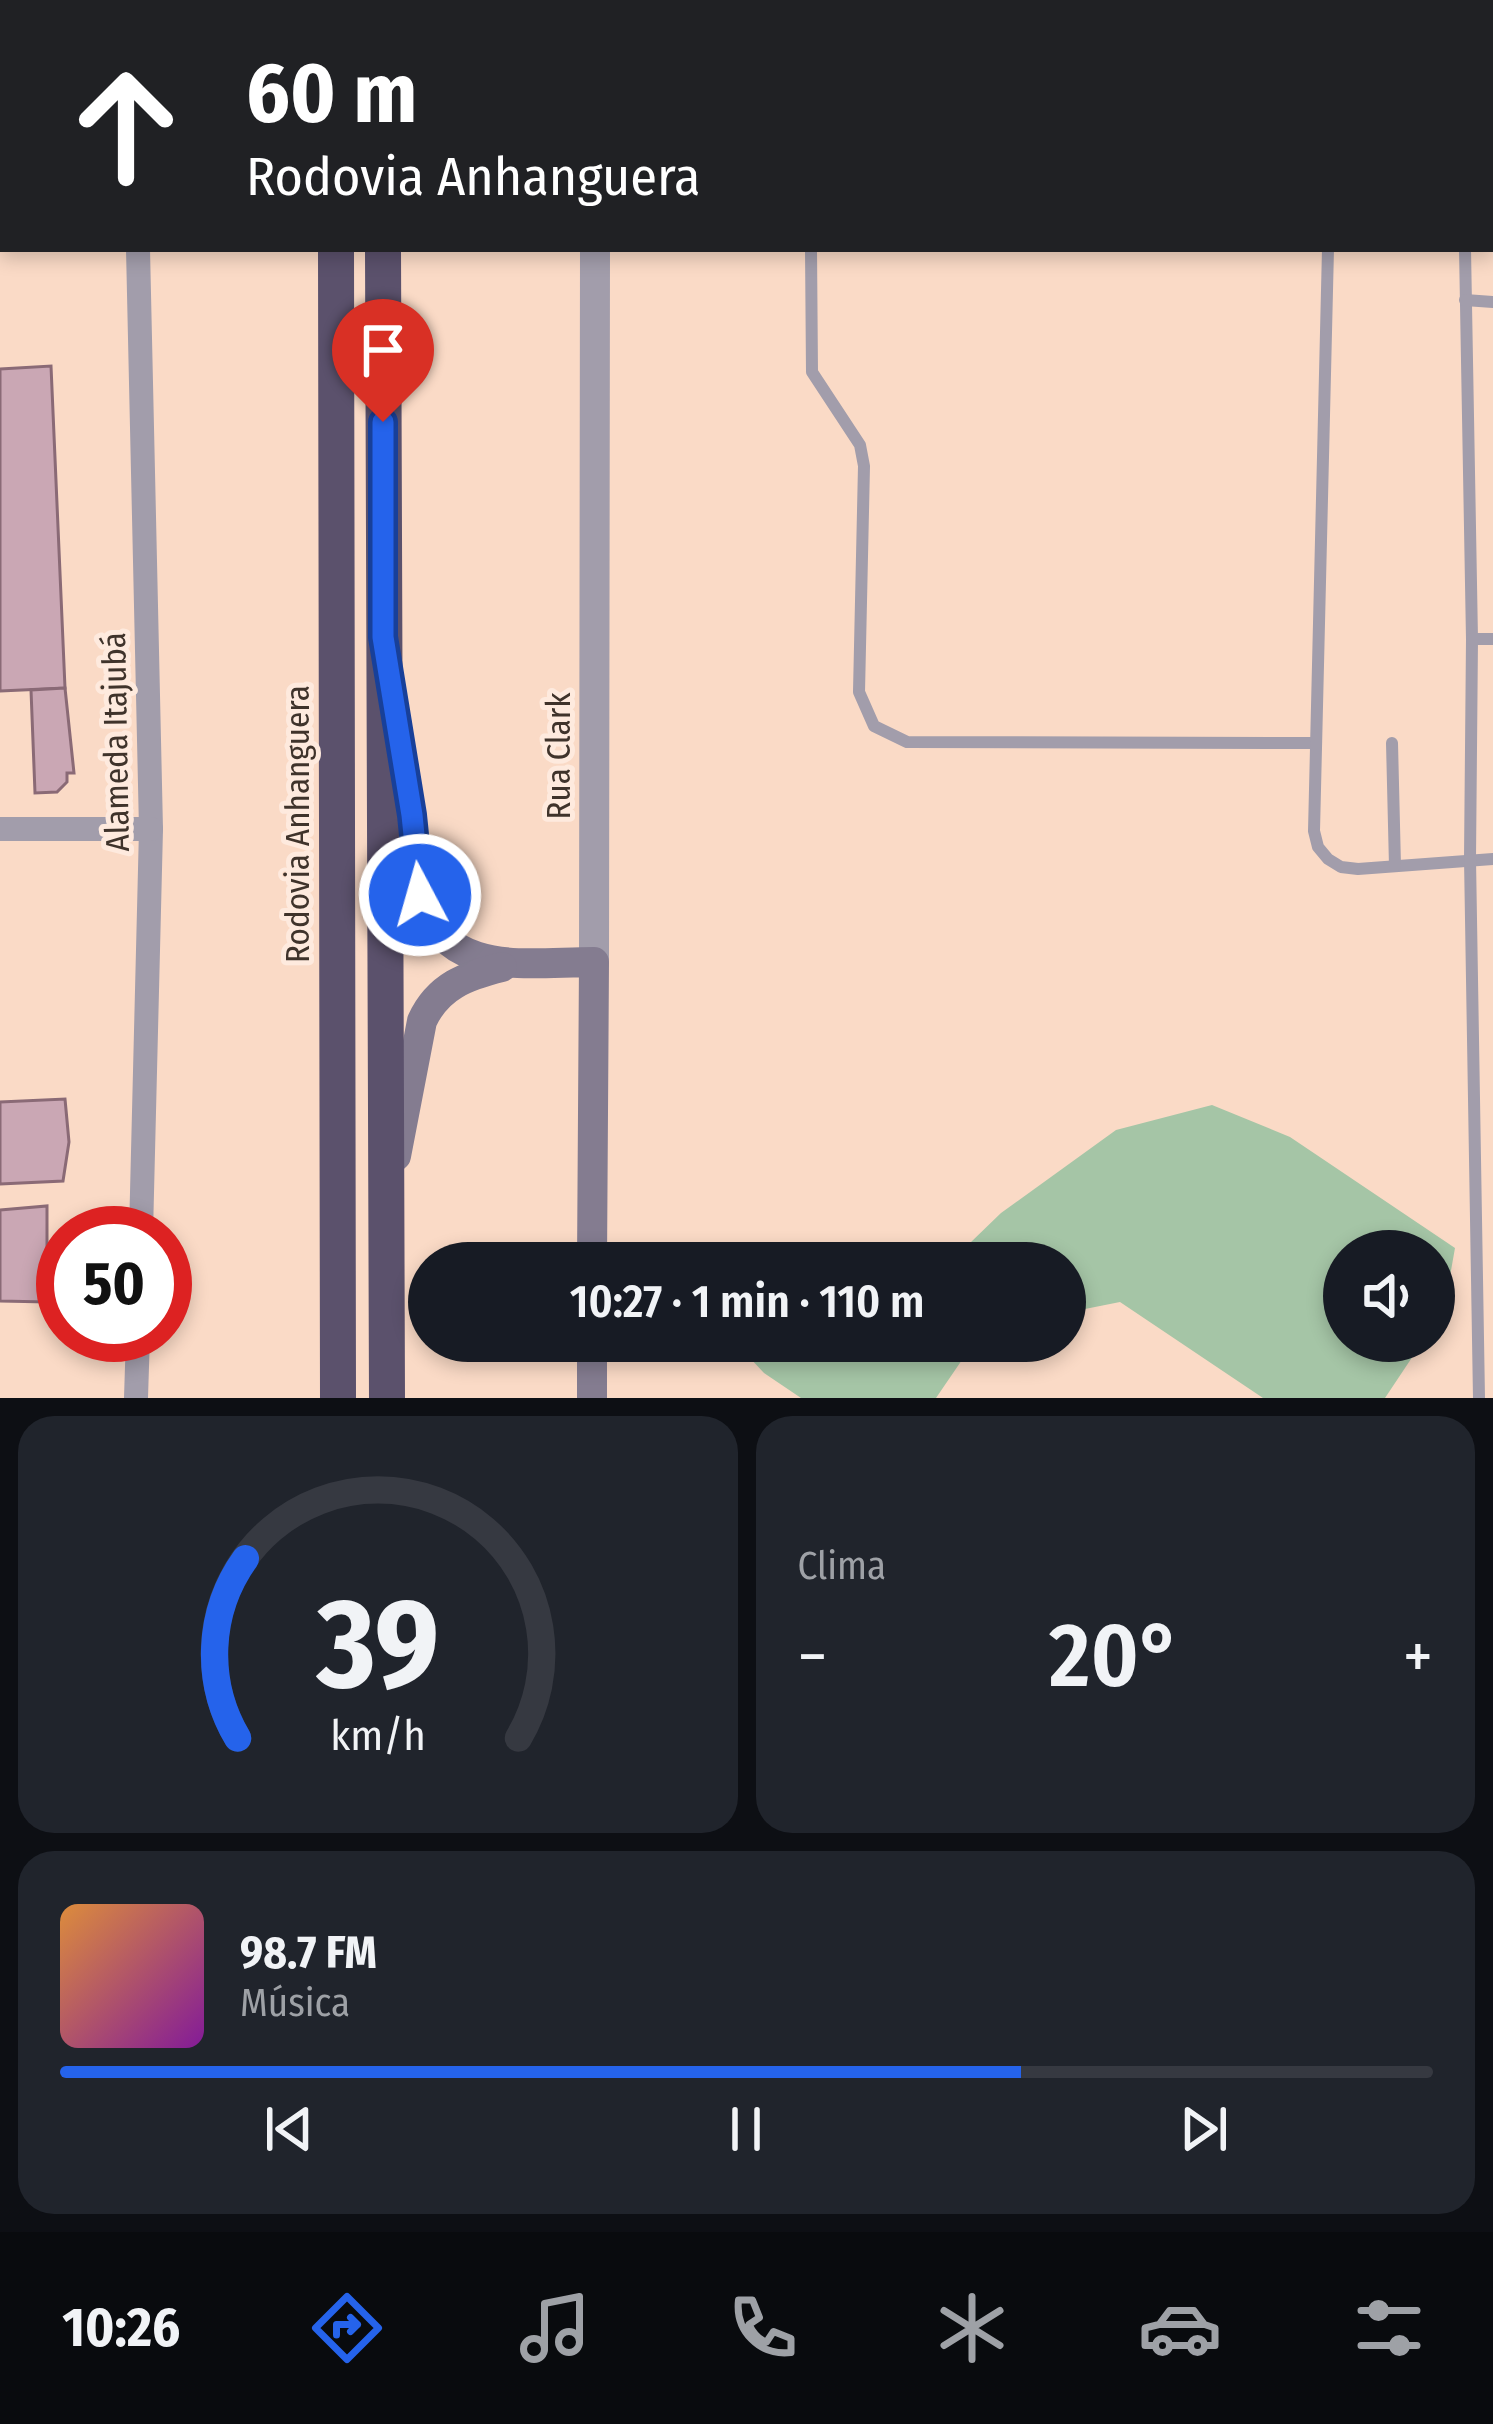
<!DOCTYPE html>
<html lang="pt">
<head>
<meta charset="utf-8">
<style>
  body { margin:0; font-family:"Fira Sans Condensed",sans-serif; background:#20242c; color:#f1f3f6; height:100vh; display:flex; flex-direction:column; font-size:45px; white-space:nowrap }
  * { box-sizing:border-box; margin:0 }
  p { font-size:39px; color:#9ea1a6 }
  .icon { flex:none; width:66px; height:66px; fill:none; stroke:currentColor; stroke-width:2; stroke-linecap:round; stroke-linejoin:round }
  .map { position:relative; height:1398px; overflow:hidden }
  .drawer { display:flex; flex-direction:column; gap:18px; padding:18px; background:#0d0f14; flex:1 }
  .drawer>* { flex:none }
  .guide { position:absolute; left:0px; top:0px; width:1494px; height:252px; box-shadow:0 6px 18px #0003; background:#202124; color:#fff; overflow:hidden }
  .fabs { position:absolute; left:1323px; top:1230px; display:grid; gap:24px }
  .fabs a { display:grid; place-items:center; width:132px; height:132px; border-radius:50%; background:#171b24; box-shadow:0 6px 18px #0003; font-size:60px }
  .speed { position:absolute; left:36px; top:1206px; display:flex; gap:24px; font-size:60px; font-weight:700; text-align:center }
  .speed>* { display:grid; place-content:center; width:156px; height:156px; border-radius:50%; background:#171b24; box-shadow:0 6px 18px #0003; line-height:1 }
  .speed .limit { border:18px solid #d22; background:#fff; color:#111 }
  .pin { position:absolute; display:grid; place-items:center; width:102px; height:102px; color:#fff; margin:-123px -51px; border-radius:50% 50% 50% 0; rotate:-45deg; box-shadow:0 0 12px #0007 }
  .pin .icon { rotate:45deg }
  .me { position:absolute; width:132px; margin:-66px; rotate:354deg; stroke-linejoin:round; filter:drop-shadow(0 0 9px #0008) }
  .turn { display:flex; align-items:center; gap:42px; height:252px; padding:0 48px; font-size:54px }
  .turn .icon { width:156px; height:156px; stroke-width:2.5 }
  .turn b { display:block; font-size:84px; line-height:102px }
  .big { font-size:90px; font-weight:600; line-height:1.1 }
  .drawer .tile { flex:1; display:flex; flex-direction:column; justify-content:center; gap:18px; min-width:0; padding:0 42px; border-radius:36px; background:#20242c }
  .drawer .dial { align-items:center; gap:0 }
  .dial svg { height:312px; overflow:visible; fill:none; stroke:#363941; stroke-width:7; stroke-linecap:round; text-anchor:middle }
  .dial text { fill:#f1f3f6; stroke:none }
  .song { display:flex; align-items:center; gap:36px }
  .cover { width:144px; height:144px; border-radius:18px; background:linear-gradient(135deg,hsl(30 70% 55%),hsl(290 70% 35%)) }
  .played { height:12px; border-radius:6px; background:linear-gradient(90deg,#2563eb 70%,#363941 70%) }
  .keys { display:flex; justify-content:space-around; direction:ltr }
  .heat { display:flex; justify-content:space-between; align-items:center; font-size:66px; direction:ltr }
  .drawer .tiles { flex:1; display:grid; gap:18px; grid-template-columns:1fr 1fr }
  .tile:last-child { grid-column:span 2 }
  .trip { position:absolute; left:408px; top:1242px; width:678px; height:120px; border-radius:60px; background:#171b24; box-shadow:0 6px 18px #0003; font-weight:600; line-height:120px; text-align:center }
  .menu { display:flex; height:192px; justify-content:space-around; align-items:center; background:#090b0e; color:#9ea1a6 }
  .menu .icon { width:84px; height:84px }
  .menu .selected { color:#2563eb }
  .menu b { font-size:54px; color:#f1f3f6 }
  .map>svg:first-child { display:block }
  .green { fill:#a5c5a6 }
  .building { fill:#caa7b4; stroke:#8a6a76; stroke-width:3 }
  .lines { fill:none; stroke-linecap:round; stroke-linejoin:round }
  .service { stroke:#a29dab; stroke-width:12 }
  .minor { stroke:#a29dab; stroke-width:24 }
  .tertiary { stroke:#a29dab; stroke-width:30 }
  .secondary { stroke:#847c90; stroke-width:30 }
  .motorway { stroke:#5b516c; stroke-width:36 }
  .route-casing { stroke:#184099; stroke-width:30 }
  .route { stroke:#2563eb; stroke-width:21 }
  .labels { text-anchor:middle; stroke-width:10; stroke-linejoin:round; paint-order:stroke }
  .street-label { font-size:33px; fill:#3f332b; stroke:#feeade }
</style>
</head>
<body>
<div class="map">
<svg width="1493" height="1398" viewBox="0 0 1493 1398">
  <rect width="100%" height="100%" fill="#fadac6"/>
  <g class="green">
    <path d="M1212 1105 1290 1137 1455 1248 1444 1310 1434 1325V1251H1344V1341H1423L1385 1398H1263L1120 1302 1065 1313V1263H714V1259L771 1258 817 1249 913 1254 971 1242 1001 1213 1116 1130Z"/>
    <path d="M734 1341H998L964 1357 936 1398H801L764 1373Z"/>
  </g>
  <g class="building">
    <path d="M51 366 65 688 0 691V369Z"/>
    <path d="M65 688 74 773H67V782L57 792 35 793 31 690Z"/>
    <path d="M65 1099 69 1142 63 1181 0 1184V1102Z"/>
    <path d="M47 1206V1302L0 1301V1210Z"/>
  </g>
  <g class="lines">
    <g class="service">
      <path d="M1332 0 1333 3"/>
      <path d="M1464 0V3"/>
      <path d="M820 3 822 0"/>
      <path d="M1491 208H1493"/>
      <path d="M811 249 812 372 860 445 864 466 859 692 874 726 907 742 1316 743"/>
      <path d="M1328 249 1314 831 1318 847 1328 859 1341 867 1358 869 1493 859"/>
      <path d="M1465 249 1472 639 1470 859 1479 1398"/>
      <path d="M1465 300 1493 302"/>
      <path d="M1472 639H1493"/>
      <path d="M1392 743 1395 866"/>
    </g>
    <g class="minor">
      <path d="M133 0V3"/>
      <path d="M138 249 151 829 141 1233"/>
      <path d="M0 829H151"/>
      <path d="M136 1398 138 1335"/>
    </g>
    <g class="tertiary">
      <path d="M595 3V0"/>
      <path d="M594 962 595 249"/>
    </g>
    <g class="secondary">
      <path d="M396 720 420 895C446 979 523 962 594 962L592 1263"/>
      <path d="M396 1156 422 1021C438 986 466 976 502 967"/>
      <path d="M592 1398V1341"/>
    </g>
    <g class="motorway">
      <path d="M336 0V3"/>
      <path d="M384 3V0"/>
      <path d="M336 249 338 1398"/>
      <path d="M383 249 387 1398"/>
    </g>
  </g>
  <g class="lines">
    <g class="route-casing">
      <path id="route" d="M383 422V637L412 815 420 895"/>
    </g>
    <use href="#route" class="route"/>
  </g>
  <g class="labels">
    <g class="street-label">
      <text transform="translate(115 742) rotate(-91)" y="12">Alameda Itajubá</text>
      <text transform="translate(558 756) rotate(-90)" y="12">Rua Clark</text>
      <text transform="translate(297 824) rotate(-90)" y="12">Rodovia Anhanguera</text>
    </g>
  </g>
</svg>
<div class="fabs">
<a><svg class="icon" aria-label="sound" viewBox="0 0 24 24"><path d="M4 9h4l5-4v14l-5-4H4zM17 9q2 3 0 6"/></svg></a>
</div>
<div class="speed"><div class="limit">50</div></div>
<div class="pin" style="left:383px;top:422px;background:#d93025"><svg class="icon" aria-label="arrive" viewBox="0 0 24 24"><path d="M6 21V4h12l-3 4 3 4H6"/></svg></div>
<svg class="me" style="left:420px;top:895px" viewBox="-20 -20 40 40"><circle r="17" fill="#2563eb" stroke="#fff" stroke-width="3"/><path d="M0-11L8 9 0 5-8 9z" fill="#fff"/></svg>
<div class="trip">10:27 · 1 min · 110 m</div>
<div class="guide">
<div class="turn"><svg class="icon" aria-label="ahead" viewBox="0 0 24 24"><path d="M12 20V5M6 11l6-6 6 6"/></svg><div><b>60 m</b>Rodovia Anhanguera</div></div>
</div>
</div>
<section class="drawer">
<div class="tiles">
<div class="tile dial"><svg viewBox="0 0 100 80">
<path d="M14 69A42 42 0 1 1 86 69"/>
<path d="M14 69A42 42 0 0 1 16 23" stroke="#2563eb"/>
<text x="50" y="56" font-size="32" font-weight="700">39</text>
<text x="50" y="72" font-size="11">km/h</text>
</svg></div>
<div class="tile"><p>Clima</p>
<div class="heat"><a>−</a><b class="big">20°</b><a>+</a></div>
</div>
<div class="tile">
<div class="song"><i class="cover"></i><div><b>98.7 FM</b><p>Música</p></div></div>
<div class="played"></div>
<div class="keys"><svg class="icon" aria-label="previous" viewBox="0 0 24 24"><path d="M18 5L8 12l10 7zM5 5v14"/></svg><svg class="icon" aria-label="pause" viewBox="0 0 24 24"><path d="M8 5v14M16 5v14"/></svg><svg class="icon" aria-label="next" viewBox="0 0 24 24"><path d="M6 5l10 7-10 7zM19 5v14"/></svg></div>
</div>
</div>
</section>
<nav class="menu">
<b>10:26</b>
<svg class="icon selected" aria-label="directions" viewBox="0 0 24 24"><path d="M12 3l9 9-9 9-9-9zM9 14v-3h6M13 9l2 2-2 2"/></svg>
<svg class="icon" aria-label="music" viewBox="0 0 24 24"><path d="M9 18V5l10-2v13"/><circle cx="6" cy="18" r="3"/><circle cx="16" cy="16" r="3"/></svg>
<svg class="icon" aria-label="phone" viewBox="0 0 24 24"><path d="M5 4h4l2 5-3 2q2 4 5 5l2-3 5 2v4C11 20 4 13 5 4z"/></svg>
<svg class="icon" aria-label="climate" viewBox="0 0 24 24"><path d="M12 3v18M4 7l16 10M4 17L20 7"/></svg>
<svg class="icon" aria-label="car" viewBox="0 0 24 24"><path d="M5 17H2v-5l4-1 3-4h7l3 4 3 1v5h-3M9 17h6M6 11h13"/><circle cx="7" cy="17" r="2"/><circle cx="17" cy="17" r="2"/></svg>
<svg class="icon" aria-label="filters" viewBox="0 0 24 24"><path d="M4 7h16M4 17h16"/><circle cx="9" cy="7" r="2"/><circle cx="15" cy="17" r="2"/></svg>
</nav>
</body>
</html>
